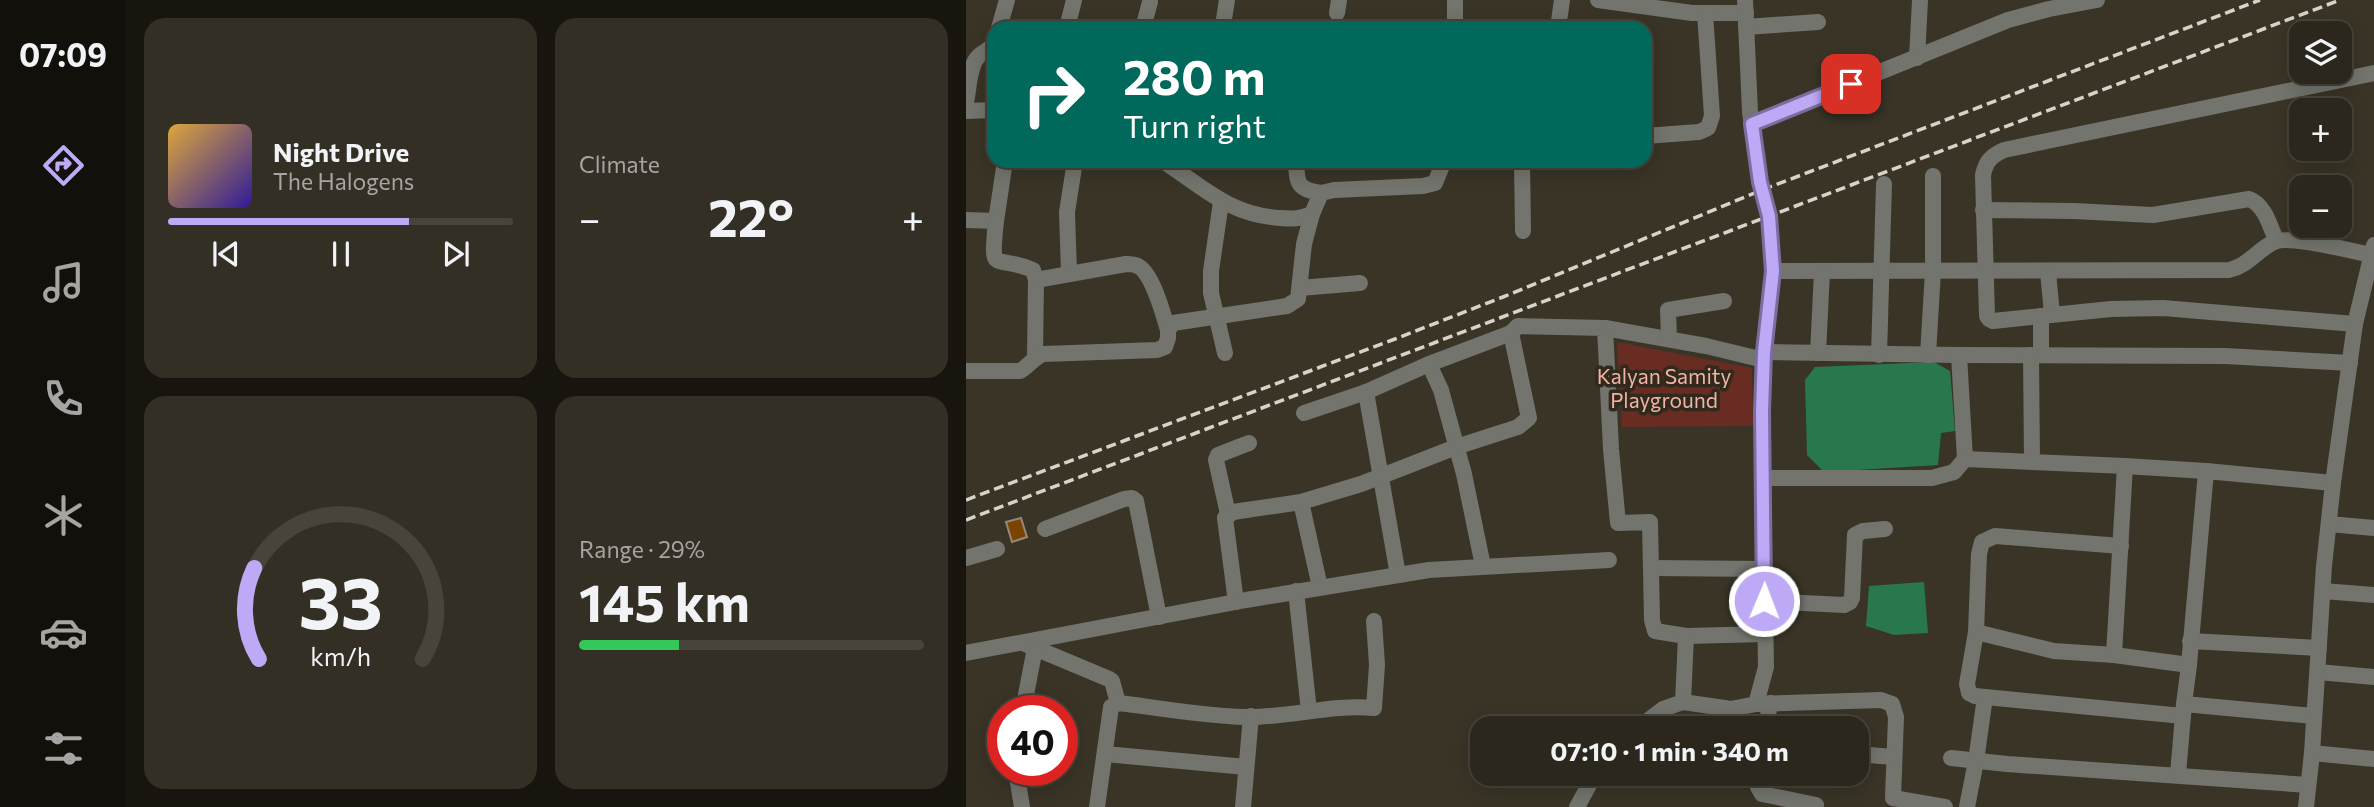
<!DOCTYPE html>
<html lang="en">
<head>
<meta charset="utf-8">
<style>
  body { margin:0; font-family:Commissioner,sans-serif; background:#332f25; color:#f1f3f6; height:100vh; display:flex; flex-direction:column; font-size:26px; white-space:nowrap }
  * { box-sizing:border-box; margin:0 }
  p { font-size:23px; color:#a6a5a3 }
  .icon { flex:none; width:38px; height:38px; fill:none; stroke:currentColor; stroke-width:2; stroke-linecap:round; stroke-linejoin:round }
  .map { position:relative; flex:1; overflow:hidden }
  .details { display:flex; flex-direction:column; gap:18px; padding:18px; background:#18150f; width:840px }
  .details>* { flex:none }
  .banner { position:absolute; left:21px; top:21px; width:665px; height:147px; border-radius:21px; box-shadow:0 4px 18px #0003,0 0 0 2px #47443b; background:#00695c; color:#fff; overflow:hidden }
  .buttons { position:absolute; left:1323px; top:21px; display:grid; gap:14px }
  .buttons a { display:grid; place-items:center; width:63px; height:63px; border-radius:14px; background:#2b271c; box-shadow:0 4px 18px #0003,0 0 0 2px #47443b; font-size:35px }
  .speed { position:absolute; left:21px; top:695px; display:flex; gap:14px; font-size:35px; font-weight:700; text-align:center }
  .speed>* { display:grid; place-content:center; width:91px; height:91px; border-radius:50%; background:#2b271c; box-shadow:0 4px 18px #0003,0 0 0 2px #47443b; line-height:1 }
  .speed .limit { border:10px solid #d22; background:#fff; color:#111 }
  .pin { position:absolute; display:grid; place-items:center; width:60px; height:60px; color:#fff; margin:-30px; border-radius:14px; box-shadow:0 4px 10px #0006 }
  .me { position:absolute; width:77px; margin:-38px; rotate:1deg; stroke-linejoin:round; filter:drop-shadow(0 0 5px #0008) }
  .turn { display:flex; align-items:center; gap:24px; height:147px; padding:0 21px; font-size:32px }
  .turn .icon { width:91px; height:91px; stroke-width:2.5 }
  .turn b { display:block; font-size:49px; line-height:60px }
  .big { font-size:52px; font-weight:700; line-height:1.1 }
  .details .tile { flex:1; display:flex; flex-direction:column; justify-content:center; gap:10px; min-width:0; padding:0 24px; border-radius:21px; background:#332f25 }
  .details .dial { align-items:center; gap:0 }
  .dial svg { height:182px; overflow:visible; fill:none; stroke:#47443b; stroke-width:7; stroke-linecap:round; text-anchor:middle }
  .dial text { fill:#f1f3f6; stroke:none }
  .song { display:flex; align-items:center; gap:21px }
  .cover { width:84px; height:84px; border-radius:10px; background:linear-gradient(135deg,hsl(40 70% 55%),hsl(250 70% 35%)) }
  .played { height:7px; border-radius:4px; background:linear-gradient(90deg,#bda9f5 70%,#47443b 70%) }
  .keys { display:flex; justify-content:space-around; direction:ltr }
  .heat { display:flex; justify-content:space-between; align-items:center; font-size:38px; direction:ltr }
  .charge { height:10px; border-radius:5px; background:linear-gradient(90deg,#34c759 29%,#47443b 0) }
  .details .tiles { flex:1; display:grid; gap:18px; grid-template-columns:repeat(2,1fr) }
  .trip { position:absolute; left:504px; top:716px; width:399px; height:70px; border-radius:21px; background:#2b271c; box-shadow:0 4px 18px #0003,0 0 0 2px #47443b; font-weight:700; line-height:70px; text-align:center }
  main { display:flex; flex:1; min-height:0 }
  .dock { display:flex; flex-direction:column; width:126px; justify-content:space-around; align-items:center; background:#11100b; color:#a6a5a3 }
  .dock .icon { width:49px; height:49px }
  .dock .selected { color:#bda9f5 }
  .dock b { font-size:32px; color:#f1f3f6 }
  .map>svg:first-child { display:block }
  .green { fill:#692c23 }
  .water { fill:#29784d }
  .building { fill:#7b4300; stroke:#97887c; stroke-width:2 }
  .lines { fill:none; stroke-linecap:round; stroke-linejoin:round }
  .minor { stroke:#72746d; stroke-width:16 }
  .rail { stroke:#d7d3ca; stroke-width:3.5; stroke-dasharray:10 5; stroke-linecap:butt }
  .route-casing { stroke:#7b6e9f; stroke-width:18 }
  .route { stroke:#bda9f5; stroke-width:12 }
  .labels { text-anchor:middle; stroke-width:7; stroke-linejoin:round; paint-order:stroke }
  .park-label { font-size:21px; fill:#f4b2a6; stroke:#2f2a1c }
</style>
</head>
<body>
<main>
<nav class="dock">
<b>07:09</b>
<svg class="icon selected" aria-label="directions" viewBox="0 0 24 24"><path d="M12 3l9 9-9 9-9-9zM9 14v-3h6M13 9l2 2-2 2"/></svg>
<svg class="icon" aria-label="music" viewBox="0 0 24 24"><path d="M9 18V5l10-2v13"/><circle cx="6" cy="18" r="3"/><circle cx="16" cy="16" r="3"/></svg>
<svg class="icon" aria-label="phone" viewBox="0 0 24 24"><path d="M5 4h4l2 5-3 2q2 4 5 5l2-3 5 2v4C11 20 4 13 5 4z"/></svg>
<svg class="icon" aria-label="climate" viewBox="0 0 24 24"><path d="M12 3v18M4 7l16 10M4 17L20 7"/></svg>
<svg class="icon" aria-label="car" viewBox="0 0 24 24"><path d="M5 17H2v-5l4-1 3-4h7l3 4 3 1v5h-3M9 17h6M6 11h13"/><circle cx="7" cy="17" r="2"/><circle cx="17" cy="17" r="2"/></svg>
<svg class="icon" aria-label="filters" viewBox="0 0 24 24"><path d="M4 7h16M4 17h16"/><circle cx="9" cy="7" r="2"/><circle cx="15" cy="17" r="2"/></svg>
</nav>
<section class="details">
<div class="tiles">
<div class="tile">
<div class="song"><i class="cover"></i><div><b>Night Drive</b><p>The Halogens</p></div></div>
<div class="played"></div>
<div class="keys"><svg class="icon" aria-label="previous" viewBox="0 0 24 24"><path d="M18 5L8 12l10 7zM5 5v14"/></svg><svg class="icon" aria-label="pause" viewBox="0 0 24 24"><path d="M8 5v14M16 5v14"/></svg><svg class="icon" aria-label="next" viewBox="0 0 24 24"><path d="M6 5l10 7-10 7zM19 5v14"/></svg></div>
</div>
<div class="tile"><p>Climate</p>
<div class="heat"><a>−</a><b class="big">22°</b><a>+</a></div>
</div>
<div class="tile dial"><svg viewBox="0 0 100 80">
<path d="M14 69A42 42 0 1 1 86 69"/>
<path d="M14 69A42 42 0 0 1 12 29" stroke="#bda9f5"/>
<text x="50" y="56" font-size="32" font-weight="700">33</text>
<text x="50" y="72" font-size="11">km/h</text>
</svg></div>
<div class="tile"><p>Range · 29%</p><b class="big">145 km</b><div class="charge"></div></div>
</div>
</section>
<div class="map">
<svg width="1408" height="807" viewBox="0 0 1408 807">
  <rect width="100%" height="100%" fill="#393426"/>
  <path class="green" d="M651 342 786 368 787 426 656 427Z"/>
  <g class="water">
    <path d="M968 362 984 371 989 431 975 433 972 465 858 472 841 455 839 380 849 367Z"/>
    <path d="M958 582 962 633 928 635 900 626 903 586Z"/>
  </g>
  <path class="building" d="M55 518 61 537 46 542 40 522Z"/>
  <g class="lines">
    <g class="minor">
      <path d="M632 0 726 13H780"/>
      <path d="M371 13 373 0"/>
      <path d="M258 19 261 0"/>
      <path d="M780 27 852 22"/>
      <path d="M33 28 41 0"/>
      <path d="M101 28 108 0"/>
      <path d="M177 28 184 2"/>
      <path d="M489 28V0"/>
      <path d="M592 28 596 0"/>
      <path d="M951 58 954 0"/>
      <path d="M0 102C3 89 3 68 11 58 15 52 23 51 28 44"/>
      <path d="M0 111 28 110"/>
      <path d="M786 124 1042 20 1083 9 1131 0"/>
      <path d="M679 136 733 132 742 128 746 116 739 13"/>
      <path d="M197 161C237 187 263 215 314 218 327 219 334 219 346 214L355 193 368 190 457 186 469 183 478 161"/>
      <path d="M330 161C331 184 331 189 355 193"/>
      <path d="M556 161 557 231"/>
      <path d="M255 202 245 271V293L259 353"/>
      <path d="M1017 210 1108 211 1187 215 1283 199C1299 205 1304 226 1310 240"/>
      <path d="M0 220 30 221 39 161"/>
      <path d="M30 221C24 278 28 253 67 270L70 280 69 357"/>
      <path d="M807 271 1263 270C1282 266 1291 250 1308 242 1322 235 1387 251 1405 255"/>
      <path d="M1082 272 1086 314"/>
      <path d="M103 273 101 212 109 161"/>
      <path d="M70 280 160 264C164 264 168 264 172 266 187 274 197 314 202 330"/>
      <path d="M334 288 394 283"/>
      <path d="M1389 324 1197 308 1145 309 1027 321 1023 319 1021 316 1017 175C1020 161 1025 156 1038 150L1408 73"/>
      <path d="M639 328 740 346 798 360"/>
      <path d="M703 339 702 310 758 301"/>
      <path d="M798 352 993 355 999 459"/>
      <path d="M852 353 856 272"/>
      <path d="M913 355 918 184"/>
      <path d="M962 355 967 271V176"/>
      <path d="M993 355 1259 356 1384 363"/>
      <path d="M1065 355 1066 461"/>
      <path d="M1075 355V316"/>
      <path d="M463 364 545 333"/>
      <path d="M0 371H54C63 366 67 358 77 354L191 350 199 347 202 338V330L207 323 321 306 332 299 338 244 346 214"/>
      <path d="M400 392 432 575"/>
      <path d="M338 413 400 392 463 364 475 390 498 474 517 566"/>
      <path d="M797 478H966L988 472 999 459 1159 466"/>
      <path d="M335 502 354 587"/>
      <path d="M262 514 250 460 252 455 283 443"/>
      <path d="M1363 524 1408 528"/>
      <path d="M79 529 158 499 166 498 170 501 193 617"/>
      <path d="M1155 546 1029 536 1016 542 1013 554 1010 632 1001 684 1003 693 1009 696 1217 716"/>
      <path d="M0 558 31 549"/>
      <path d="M685 568 799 569"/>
      <path d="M330 591 343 711"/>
      <path d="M1357 591 1408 595"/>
      <path d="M798 601 878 605 884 602 886 598 889 535 897 531 919 529"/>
      <path d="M270 602 259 518 267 512 335 502 395 484 490 447 552 427 563 418 545 333 552 326 639 328 645 449 652 523 684 522 686 620 689 631 720 636 800 634"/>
      <path d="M1010 632 1088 651 1148 655 1223 665 1218 704"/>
      <path d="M1224 641 1353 648"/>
      <path d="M57 643 143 679 146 681 152 703"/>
      <path d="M0 653 280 600 463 570 643 560"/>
      <path d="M1148 655 1159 466 1240 471"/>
      <path d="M1223 665 1240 471 1367 483"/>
      <path d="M1352 672 1408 677"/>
      <path d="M717 702 720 636"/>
      <path d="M790 704 915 700 926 704 930 717 927 798 979 807"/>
      <path d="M57 710 69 648"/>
      <path d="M672 728 697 709 717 702 765 709 790 704 800 667 796 411 798 352 807 271 803 216 794 182 784 112 779 0"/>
      <path d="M800 728 804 703"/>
      <path d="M1346 753 1408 759"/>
      <path d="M139 754 280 767"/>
      <path d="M891 754 927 757"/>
      <path d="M985 758 1041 764 1342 785"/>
      <path d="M50 770 56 807"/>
      <path d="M792 774V787L796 794 850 805"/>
      <path d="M1212 774 1218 704 1348 716"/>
      <path d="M131 807 145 707 152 703 161 704C200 709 240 716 279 717 323 718 365 704 408 708L411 665 408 621"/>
      <path d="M277 807 285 716"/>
      <path d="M611 807 629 774"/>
      <path d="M1001 807 1010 761 1019 697"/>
      <path d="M1340 807 1346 753 1358 566 1367 483 1389 324 1408 245"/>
    </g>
    <g class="rail">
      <path d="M0 500 429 339 537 297 796 190 1294 0"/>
      <path d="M0 520 1374 0"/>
    </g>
  </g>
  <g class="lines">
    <g class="route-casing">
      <path id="route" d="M798 601 796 411 798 352 807 271 803 216 794 182 786 124 885 84"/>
    </g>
    <use href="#route" class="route"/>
  </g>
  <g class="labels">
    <g class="park-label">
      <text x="698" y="384">Kalyan Samity<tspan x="698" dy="24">Playground</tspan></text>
    </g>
  </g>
</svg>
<div class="buttons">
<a><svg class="icon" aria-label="layers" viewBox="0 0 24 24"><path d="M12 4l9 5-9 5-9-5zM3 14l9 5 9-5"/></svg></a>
<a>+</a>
<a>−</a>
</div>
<div class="speed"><div class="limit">40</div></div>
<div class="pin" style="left:885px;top:84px;background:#d93025"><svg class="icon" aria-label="arrive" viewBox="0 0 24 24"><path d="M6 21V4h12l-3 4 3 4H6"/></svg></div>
<svg class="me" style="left:798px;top:601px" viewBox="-20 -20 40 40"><circle r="17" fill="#bda9f5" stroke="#fff" stroke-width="3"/><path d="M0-11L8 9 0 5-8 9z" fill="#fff"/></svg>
<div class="trip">07:10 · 1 min · 340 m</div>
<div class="banner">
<div class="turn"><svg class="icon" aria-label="right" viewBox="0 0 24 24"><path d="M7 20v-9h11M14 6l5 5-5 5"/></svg><div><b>280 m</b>Turn right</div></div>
</div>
</div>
</main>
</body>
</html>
